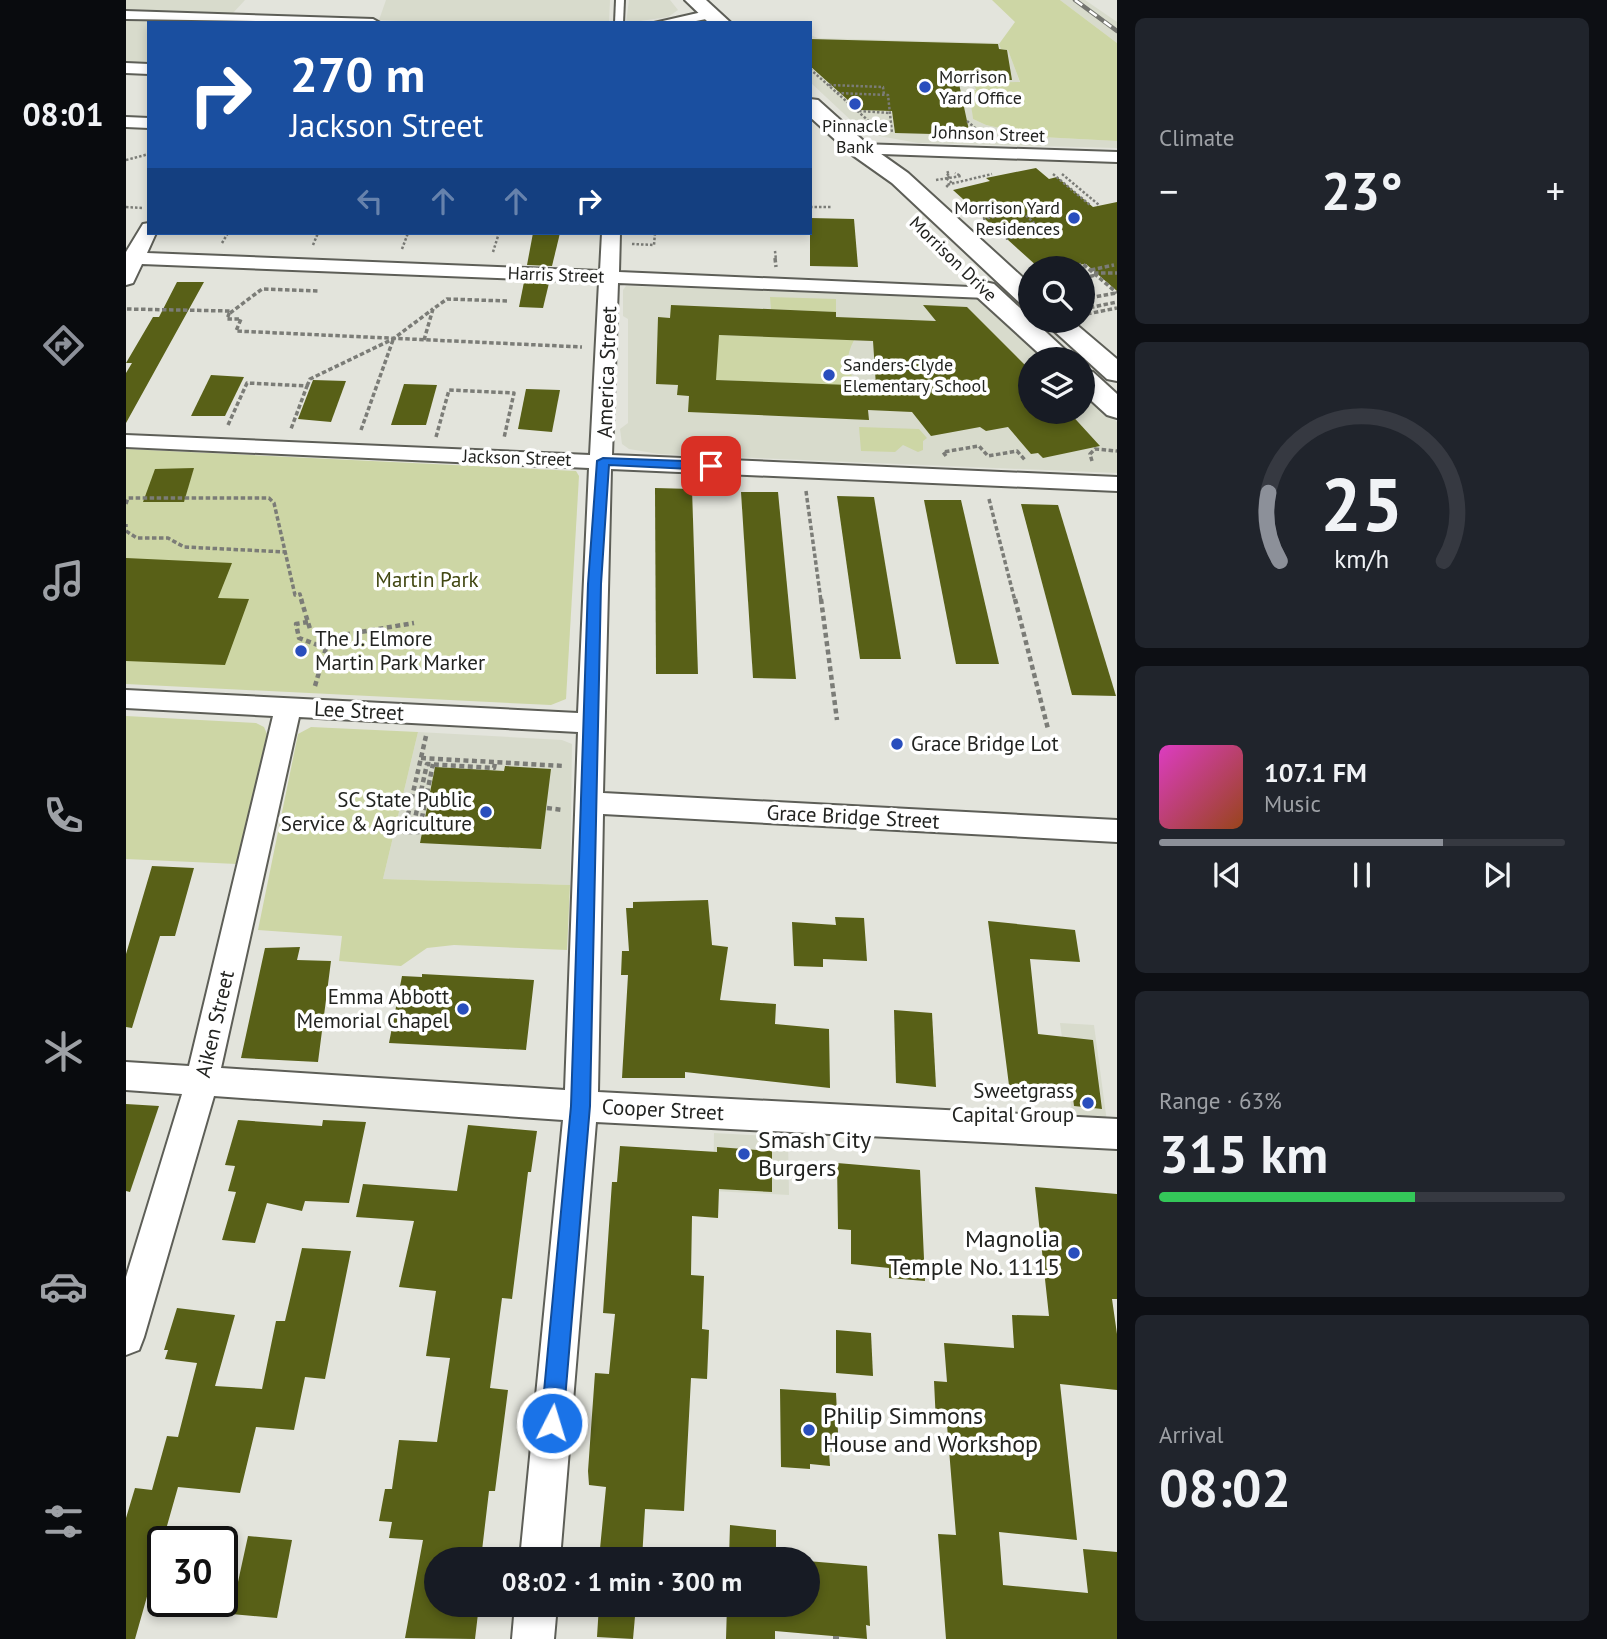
<!DOCTYPE html>
<html lang="en">
<head>
<meta charset="utf-8">
<style>
  body { margin:0; font-family:"PT Sans",sans-serif; background:#20242c; color:#f1f3f6; height:100vh; display:flex; flex-direction:column; font-size:26px; white-space:nowrap }
  * { box-sizing:border-box; margin:0 }
  p { font-size:23px; color:#9ea1a6 }
  .icon { flex:none; width:38px; height:38px; fill:none; stroke:currentColor; stroke-width:2; stroke-linecap:round; stroke-linejoin:round }
  .map { position:relative; flex:1; overflow:hidden }
  .drawer { display:flex; flex-direction:column; gap:18px; padding:18px; background:#0d0f14; width:490px }
  .drawer>* { flex:none }
  .hud { position:absolute; left:21px; top:21px; width:665px; height:214px; border-radius:0px; box-shadow:0 4px 10px #0003; background:#1a4fa0; color:#fff; overflow:hidden }
  .controls { position:absolute; left:892px; top:256px; display:grid; gap:14px }
  .controls a { display:grid; place-items:center; width:77px; height:77px; border-radius:50%; background:#171b24; box-shadow:0 4px 10px #0003; font-size:35px }
  .speed { position:absolute; left:21px; top:1526px; display:flex; gap:14px; font-size:35px; font-weight:700; text-align:center }
  .speed>* { display:grid; place-content:center; width:91px; height:91px; border-radius:50%; background:#171b24; box-shadow:0 4px 10px #0003; line-height:1 }
  .speed .limit { border:4px solid #111; border-radius:10px; background:#fff; color:#111 }
  .pin { position:absolute; display:grid; place-items:center; width:60px; height:60px; color:#fff; margin:-30px; border-radius:14px; box-shadow:0 4px 10px #0006 }
  .me { position:absolute; width:77px; margin:-38px; rotate:5deg; stroke-linejoin:round; filter:drop-shadow(0 0 5px #0008) }
  .turn { display:flex; align-items:center; gap:24px; height:147px; padding:0 28px; font-size:32px }
  .turn .icon { width:91px; height:91px; stroke-width:2.5 }
  .turn b { display:block; font-size:49px; line-height:60px }
  .lanes { display:flex; align-items:center; height:66px; padding:0 28px; background:#0003; justify-content:center; gap:35px; direction:ltr }
  .lanes .off { opacity:.35 }
  .big { font-size:52px; font-weight:700; line-height:1.1 }
  .drawer .card { flex:1; display:flex; flex-direction:column; justify-content:center; gap:10px; min-width:0; padding:0 24px; border-radius:10px; background:#20242c }
  .drawer .dial { align-items:center; gap:0 }
  .dial svg { height:182px; overflow:visible; fill:none; stroke:#363941; stroke-width:7; stroke-linecap:round; text-anchor:middle }
  .dial text { fill:#f1f3f6; stroke:none }
  .song { display:flex; align-items:center; gap:21px }
  .cover { width:84px; height:84px; border-radius:10px; background:linear-gradient(135deg,hsl(310 70% 55%),hsl(20 70% 35%)) }
  .played { height:7px; border-radius:4px; background:linear-gradient(90deg,#8c9099 70%,#363941 70%) }
  .keys { display:flex; justify-content:space-around; direction:ltr }
  .heat { display:flex; justify-content:space-between; align-items:center; font-size:38px; direction:ltr }
  .charge { height:10px; border-radius:5px; background:linear-gradient(90deg,#34c759 63%,#363941 0) }
  .trip { position:absolute; left:298px; top:1547px; width:396px; height:70px; border-radius:35px; background:#171b24; box-shadow:0 4px 10px #0003; font-weight:700; line-height:70px; text-align:center }
  main { display:flex; flex:1; min-height:0 }
  .tabs { display:flex; flex-direction:column; width:126px; justify-content:space-around; align-items:center; background:#090b0e; color:#9ea1a6 }
  .tabs .icon { width:49px; height:49px }
  .tabs .selected { color:#8c9099 }
  .tabs b { font-size:32px; color:#f1f3f6 }
  .map>svg:first-child { display:block }
  .built { fill:#d8dbcc }
  .green { fill:#cdd6a5 }
  .building { fill:#586017; fill-rule:evenodd }
  .lines { fill:none; stroke-linecap:round; stroke-linejoin:round }
  .service-casing { stroke:#5d5e57; stroke-width:4 }
  .minor-casing { stroke:#5d5e57; stroke-width:4 }
  .secondary-casing { stroke:#5d5e57; stroke-width:4 }
  .path-far3 { stroke:#7b7c77; stroke-width:2.5; stroke-dasharray:2.5 2; stroke-linecap:butt }
  .path-far2 { stroke:#7b7c77; stroke-width:3.5; stroke-dasharray:4.5 2.5; stroke-linecap:butt }
  .path-far1 { stroke:#7b7c77; stroke-width:4.5; stroke-dasharray:5 3.5; stroke-linecap:butt }
  .path { stroke:#7b7c77; stroke-width:6; stroke-dasharray:7 4.5; stroke-linecap:butt }
  .service { fill:#fff; fill-rule:evenodd }
  .minor { fill:#fff; fill-rule:evenodd }
  .secondary { fill:#fff; fill-rule:evenodd }
  .rail-casing { stroke:#73746f; stroke-width:4.5 }
  .rail { stroke:#fff; stroke-width:2.5; stroke-dasharray:9; stroke-linecap:butt }
  .route { fill:#1a73e8; stroke:#114b97; stroke-width:2 }
  .poi-dot { fill:#294ebd; stroke:#fff; stroke-width:2.5 }
  .labels { text-anchor:middle; stroke-width:7; stroke-linejoin:round; paint-order:stroke }
  .far-poi-label { font-size:18px; fill:#222320; stroke:#fff; text-anchor:start }
  .far-street-label { font-size:18px; fill:#222320; stroke:#fff }
  .street-label { font-size:21px; fill:#222320; stroke:#fff }
  .park-label { font-size:21px; fill:#424813; stroke:#fff }
  .poi-label { font-size:21px; fill:#222320; stroke:#fff; text-anchor:end }
  .near-poi-label { font-size:24px; fill:#222320; stroke:#fff; text-anchor:start }
</style>
</head>
<body>
<main>
<nav class="tabs">
<b>08:01</b>
<svg class="icon selected" aria-label="directions" viewBox="0 0 24 24"><path d="M12 3l9 9-9 9-9-9zM9 14v-3h6M13 9l2 2-2 2"/></svg>
<svg class="icon" aria-label="music" viewBox="0 0 24 24"><path d="M9 18V5l10-2v13"/><circle cx="6" cy="18" r="3"/><circle cx="16" cy="16" r="3"/></svg>
<svg class="icon" aria-label="phone" viewBox="0 0 24 24"><path d="M5 4h4l2 5-3 2q2 4 5 5l2-3 5 2v4C11 20 4 13 5 4z"/></svg>
<svg class="icon" aria-label="climate" viewBox="0 0 24 24"><path d="M12 3v18M4 7l16 10M4 17L20 7"/></svg>
<svg class="icon" aria-label="car" viewBox="0 0 24 24"><path d="M5 17H2v-5l4-1 3-4h7l3 4 3 1v5h-3M9 17h6M6 11h13"/><circle cx="7" cy="17" r="2"/><circle cx="17" cy="17" r="2"/></svg>
<svg class="icon" aria-label="filters" viewBox="0 0 24 24"><path d="M4 7h16M4 17h16"/><circle cx="9" cy="7" r="2"/><circle cx="15" cy="17" r="2"/></svg>
</nav>
<div class="map">
<svg width="991" height="1639" viewBox="0 0 991 1639">
  <rect width="100%" height="100%" fill="#e3e4dc"/>
  <g class="built">
    <path d="M0 0H119L106 14 0 12Z"/>
    <path d="M260 0H484L483 23H335L253 20Z"/>
    <path d="M503 0H544L552 10 542 17 500 23Z"/>
    <path d="M934 0H959L991 22V43Z"/>
    <path d="M0 19 98 22 103 23H23V67L0 66Z"/>
    <path d="M684 35 692 38 874 43 882 49 894 83 844 90 847 119 860 125 915 137 991 141V148L792 143 753 136 731 126 684 82Z"/>
    <path d="M500 286 840 298 856 301 921 359H905V411H957V392L991 422V473L533 454 503 449 496 444 494 429 502 423V319L497 316V290Z"/>
    <path d="M292 732 436 740 446 744 444 885 257 879Z"/>
    <path d="M934 1023 968 1025 981 1122 947 1120Z"/>
    <path d="M588 1133 662 1137 663 1195 587 1191Z"/>
  </g>
  <g class="green">
    <path d="M866 0H934L991 43V141L915 137 860 125 847 119 843 90H850L848 83 894 82 882 50 875 49 873 44 889 22Z"/>
    <path d="M644 297 710 299V312L645 309Z"/>
    <path d="M566 334 728 340C719 358 719 370 733 386L590 380Z"/>
    <path d="M733 427 793 429 801 438 797 441V450L792 452 777 445 769 452 735 451Z"/>
    <path d="M0 449 450 471 453 476 440 699 425 705 0 684Z"/>
    <path d="M0 716 130 723 138 727 141 734 111 864 0 859Z"/>
    <path d="M185 727 292 732 257 879 444 885 441 950 328 945 301 948 275 966 213 961 216 936 132 930 172 734Z"/>
  </g>
  <g class="building">
    <path d="M684 39 872 44 873 49 881 50 886 80 832 79 844 135 769 133 766 111 733 110 684 66Z"/>
    <path d="M910 168 923 179 931 177 967 207 991 202V291L960 264 913 268 827 190 864 181 860 178Z"/>
    <path d="M684 218 728 219 732 267 684 266Z"/>
    <path d="M407 233H434L426 266 401 265Z"/>
    <path d="M51 282H78L0 423V373L6 363H0L27 317H33Z"/>
    <path d="M398 282 423 283 417 308 393 307Z"/>
    <path d="M545 305 710 312V317L810 321 797 305 841 307 905 371V411H942L974 446 917 458 912 453 905 454 882 427 860 431 854 427 805 436 786 412 742 410 743 420 562 412 563 396 551 395 552 385 530 384 532 317 544 318ZM593 335 747 341 750 386 590 380Z"/>
    <path d="M85 375 118 377 99 416H65Z"/>
    <path d="M187 380 220 381 205 422 172 419Z"/>
    <path d="M278 384 311 385 300 425H265Z"/>
    <path d="M400 389 434 390 426 432 392 429Z"/>
    <path d="M68 468 58 502H17L29 469Z"/>
    <path d="M529 488 566 489 572 674H530Z"/>
    <path d="M615 492H652L670 679 627 678Z"/>
    <path d="M711 496 748 497 775 659H734Z"/>
    <path d="M798 500H835L873 664H830Z"/>
    <path d="M895 504 932 505 990 696 946 695Z"/>
    <path d="M0 558 106 563 92 598 123 599 99 665 0 661Z"/>
    <path d="M379 766 425 769 415 849 294 843 309 767 378 771Z"/>
    <path d="M26 866 68 868 49 936H34L6 1028 0 1027V954Z"/>
    <path d="M582 900 586 945 602 947 594 1000 650 1004 649 1024 703 1029 704 1088 559 1072V1078H496L502 975H495L496 951H503L500 908H507V902Z"/>
    <path d="M709 917 738 918 741 961 697 959V967L668 966 666 922 710 925Z"/>
    <path d="M862 921 949 930 954 962 904 959 912 1034 967 1040 976 1109 948 1106 947 1098 884 1093Z"/>
    <path d="M174 947 171 960 205 961 192 1062 115 1058 139 948Z"/>
    <path d="M296 974 408 980 400 1050 263 1043 276 976 296 977Z"/>
    <path d="M768 1010 806 1013 810 1087 770 1083Z"/>
    <path d="M0 1104 33 1106 4 1192 0 1191Z"/>
    <path d="M112 1120 196 1126 197 1120 240 1122 223 1203 179 1201 176 1211 141 1203 129 1243 96 1240 110 1192 102 1191 109 1166 99 1165Z"/>
    <path d="M342 1125 411 1131 405 1172H402L386 1299 376 1298 364 1388 382 1390 369 1491H363L355 1559H310V1605H353L349 1639 279 1638 297 1540 263 1538 266 1522 253 1521 259 1489H266L273 1440 311 1442 324 1358 300 1356 310 1291 273 1287 288 1221 230 1217 237 1184 331 1191Z"/>
    <path d="M494 1146 591 1152V1147L646 1151V1192L593 1189 592 1218 566 1216 565 1275 578 1276 576 1329 583 1330 581 1379 565 1378 558 1511 519 1509 516 1559H473L480 1487 463 1485 462 1471 469 1373 483 1374 489 1314 477 1313 486 1182H491Z"/>
    <path d="M711 1163 794 1170 799 1281 763 1278V1268L725 1264V1230L712 1229Z"/>
    <path d="M909 1187 991 1194V1299H986L991 1334V1390L934 1384 951 1540 873 1532 877 1585 962 1593 957 1549 991 1552V1639H820L812 1534 830 1535 821 1425 810 1423 808 1381 821 1382 818 1343 888 1348 886 1315 923 1316Z"/>
    <path d="M176 1248 225 1251 199 1379 179 1377 168 1430 130 1427 114 1493 52 1487 9 1639H0V1518L9 1488 26 1490 41 1436 52 1437 71 1363 39 1359 42 1350H38L51 1308 109 1315 89 1386 136 1389 150 1321H159Z"/>
    <path d="M710 1330 745 1333 747 1376 710 1373Z"/>
    <path d="M654 1389 710 1393 713 1452H703L704 1466 684 1464V1469L655 1467Z"/>
    <path d="M604 1525 650 1530V1559H603Z"/>
    <path d="M122 1536 166 1540 151 1618 105 1614Z"/>
    <path d="M681 1561 741 1566 744 1626 740 1625 741 1639 649 1631V1639H600L601 1605H681Z"/>
    <path d="M473 1605H510L507 1639 471 1637Z"/>
  </g>
  <g class="lines">
    <g class="service-casing">
      <path id="service" d="M490 0H498L497 23H489Z"/>
    </g>
    <g class="minor-casing">
      <g id="minor">
        <path d="M585 10 592 14 590 17 560 23H528Z"/>
        <path d="M0 11 247 19 254 23 0 19Z"/>
        <path d="M0 63 23 64V74L0 73Z"/>
        <path d="M0 117 23 118V128L0 127Z"/>
        <path d="M733 144 991 152V162L727 153V145Z"/>
        <path d="M23 223V233H30L21 253 474 271 476 233H494L493 272 868 288 870 292 861 298 492 283 486 455 991 477V491L485 469 477 793 991 820V842L477 814 472 1092 991 1119V1149L470 1122 434 1559H394L437 1120 88 1096 18 1337 13 1350 0 1355V1277L56 1094 0 1090V1062L63 1066 147 716 0 708V690L452 713 463 468 0 447V435L464 455 473 282 16 264 7 283 0 285V252L17 224ZM173 717 452 732 439 1090 95 1068Z"/>
        <path d="M389 1605H431L428 1639H386Z"/>
      </g>
    </g>
    <g class="secondary-casing">
      <g id="secondary">
        <path d="M559 0H580L605 23H583Z"/>
        <path d="M684 99 692 100 741 144 782 173 905 285V307L896 305 766 183 725 154 684 117Z"/>
        <path d="M859 282 868 284 949 359H919L850 296 846 290 850 284Z"/>
        <path d="M916 320H945L991 359V381L981 379Z"/>
        <path d="M957 370 967 372 991 394V418L981 415 957 393Z"/>
      </g>
    </g>
    <g class="path-far3">
      <path d="M684 69 754 131"/>
      <path d="M703 85 757 87 758 95"/>
      <path d="M711 93 762 95 766 133"/>
      <path d="M733 111 764 113"/>
      <path d="M841 121 855 133"/>
      <path d="M0 160 23 154"/>
      <path d="M823 172 820 173 824 177 820 178 827 184"/>
      <path d="M927 174 964 205"/>
      <path d="M936 174 973 205"/>
      <path d="M810 180 835 176 829 173"/>
      <path d="M822 187 820 185 866 174"/>
      <path d="M0 207 18 208"/>
      <path d="M684 207H705"/>
      <path d="M857 219 896 212 917 231 879 239"/>
      <path d="M862 224 910 226"/>
      <path d="M367 233H398"/>
      <path d="M96 243 102 233"/>
      <path d="M506 244 528 245 529 233"/>
      <path d="M187 245 192 233"/>
      <path d="M276 249 282 233"/>
      <path d="M649 251 650 260"/>
      <path d="M367 252 373 233"/>
    </g>
    <g class="path-far2">
      <path d="M649 258 650 267"/>
      <path d="M937 268 957 264 991 293"/>
      <path d="M965 270 988 265"/>
      <path d="M968 273H991"/>
      <path d="M957 278 970 275"/>
      <path d="M957 299 990 293"/>
      <path d="M1 309 104 311 101 319H115L110 331 456 347"/>
      <path d="M957 309 991 302"/>
      <path d="M104 313 136 289 193 291"/>
      <path d="M961 314 991 308"/>
      <path d="M298 340 307 309 321 299 381 301"/>
      <path d="M181 386 184 379 267 339 307 309"/>
      <path d="M102 425 121 383 181 386 165 429"/>
      <path d="M235 430 267 340"/>
      <path d="M310 437 323 390 388 393 378 438"/>
      <path d="M820 456 817 452 853 446 862 456 891 451 899 460"/>
      <path d="M966 461 964 454 969 449 991 451"/>
      <path d="M680 491 695 601"/>
      <path d="M863 499 889 601"/>
      <path d="M0 504 2 498H143L148 503 169 595 174 594 176 601"/>
      <path d="M0 524V527"/>
      <path d="M0 531 11 538H42L58 547 160 552"/>
    </g>
    <g class="path-far1">
      <path d="M175 599 184 629 205 637 288 623"/>
      <path d="M695 599 711 720"/>
      <path d="M889 599 922 729"/>
      <path d="M182 622 170 624 173 638 200 648 220 644 217 634"/>
      <path d="M189 686 200 648"/>
      <path d="M300 736 278 832H293L307 764"/>
      <path d="M295 758 438 766"/>
      <path d="M421 808 437 810"/>
      <path d="M286 832 301 764 368 768 369 763"/>
    </g>
    <path class="path" d="M710 1636V1639"/>
    <use href="#service" class="service"/>
    <use href="#minor" class="minor"/>
    <use href="#secondary" class="secondary"/>
    <g class="rail-casing">
      <path id="rail" d="M949 0 991 31"/>
    </g>
    <use href="#rail" class="rail"/>
  </g>
  <path class="route" d="M477 458 585 462 591 466 585 470 483 465 475 584 464 1106 437 1423 434 1431 426 1434 419 1431 415 1423 445 1106 462 584 471 461Z"/>
  <g class="poi-dot">
    <circle cx="799" cy="87" r="7"/>
    <circle cx="729" cy="104" r="7"/>
    <circle cx="948" cy="218" r="7"/>
    <circle cx="703" cy="375" r="7"/>
    <circle cx="175" cy="651" r="7"/>
    <circle cx="771" cy="744" r="7"/>
    <circle cx="360" cy="812" r="7"/>
    <circle cx="337" cy="1009" r="7"/>
    <circle cx="962" cy="1103" r="7"/>
    <circle cx="618" cy="1154" r="7"/>
    <circle cx="948" cy="1253" r="7"/>
    <circle cx="683" cy="1430" r="7"/>
  </g>
  <g class="labels">
    <g class="far-poi-label">
      <text x="813" y="83">Morrison<tspan x="813" dy="21">Yard Office</tspan></text>
      <text x="729" y="132" text-anchor="middle">Pinnacle<tspan x="729" dy="21">Bank</tspan></text>
      <text x="934" y="214" text-anchor="end">Morrison Yard<tspan x="934" dy="21">Residences</tspan></text>
      <text x="717" y="371">Sanders-Clyde<tspan x="717" dy="21">Elementary School</tspan></text>
    </g>
    <g class="far-street-label">
      <text transform="translate(863 134) rotate(2)" y="6">Johnson Street</text>
      <text transform="translate(827 259) rotate(44)" y="6">Morrison Drive</text>
      <text transform="translate(430 275) rotate(2)" y="6">Harris Street</text>
      <text transform="translate(391 458) rotate(2)" y="6">Jackson Street</text>
    </g>
    <g class="street-label">
      <text transform="translate(481 372) rotate(-88)" y="7">America Street</text>
      <text transform="translate(233 711) rotate(3)" y="7">Lee Street</text>
      <text transform="translate(727 817) rotate(3)" y="7">Grace Bridge Street</text>
      <text transform="translate(89 1024) rotate(-77)" y="7">Aiken Street</text>
      <text transform="translate(537 1110) rotate(3)" y="7">Cooper Street</text>
    </g>
    <g class="park-label">
      <text x="301" y="587">Martin Park</text>
    </g>
    <g class="poi-label">
      <text x="189" y="646" text-anchor="start">The J. Elmore<tspan x="189" dy="24">Martin Park Marker</tspan></text>
      <text x="785" y="751" text-anchor="start">Grace Bridge Lot</text>
      <text x="346" y="807">SC State Public<tspan x="346" dy="24">Service &amp; Agriculture</tspan></text>
      <text x="323" y="1004">Emma Abbott<tspan x="323" dy="24">Memorial Chapel</tspan></text>
      <text x="948" y="1098">Sweetgrass<tspan x="948" dy="24">Capital Group</tspan></text>
    </g>
    <g class="near-poi-label">
      <text x="632" y="1148">Smash City<tspan x="632" dy="28">Burgers</tspan></text>
      <text x="934" y="1247" text-anchor="end">Magnolia<tspan x="934" dy="28">Temple No. 1115</tspan></text>
      <text x="697" y="1424">Philip Simmons<tspan x="697" dy="28">House and Workshop</tspan></text>
    </g>
  </g>
</svg>
<div class="controls">
<a><svg class="icon" aria-label="search" viewBox="0 0 24 24"><circle cx="10" cy="10" r="6"/><path d="M15 15l6 6"/></svg></a>
<a><svg class="icon" aria-label="layers" viewBox="0 0 24 24"><path d="M12 4l9 5-9 5-9-5zM3 14l9 5 9-5"/></svg></a>
</div>
<div class="speed"><div class="limit">30</div></div>
<div class="pin" style="left:585px;top:466px;background:#d93025"><svg class="icon" aria-label="arrive" viewBox="0 0 24 24"><path d="M6 21V4h12l-3 4 3 4H6"/></svg></div>
<svg class="me" style="left:426px;top:1423px" viewBox="-20 -20 40 40"><circle r="17" fill="#1a73e8" stroke="#fff" stroke-width="3"/><path d="M0-11L8 9 0 5-8 9z" fill="#fff"/></svg>
<div class="trip">08:02 · 1 min · 300 m</div>
<div class="hud">
<div class="turn"><svg class="icon" aria-label="right" viewBox="0 0 24 24"><path d="M7 20v-9h11M14 6l5 5-5 5"/></svg><div><b>270 m</b>Jackson Street</div></div>
<div class="lanes"><svg class="icon off" aria-label="left" viewBox="0 0 24 24"><path d="M17 20v-9H6M10 6l-5 5 5 5"/></svg><svg class="icon off" aria-label="ahead" viewBox="0 0 24 24"><path d="M12 20V5M6 11l6-6 6 6"/></svg><svg class="icon off" aria-label="ahead" viewBox="0 0 24 24"><path d="M12 20V5M6 11l6-6 6 6"/></svg><svg class="icon" aria-label="right" viewBox="0 0 24 24"><path d="M7 20v-9h11M14 6l5 5-5 5"/></svg></div>
</div>
</div>
<section class="drawer">
<div class="card"><p>Climate</p>
<div class="heat"><a>−</a><b class="big">23°</b><a>+</a></div>
</div>
<div class="card dial"><svg viewBox="0 0 100 80">
<path d="M14 69A42 42 0 1 1 86 69"/>
<path d="M14 69A42 42 0 0 1 9 39" stroke="#8c9099"/>
<text x="50" y="56" font-size="32" font-weight="700">25</text>
<text x="50" y="72" font-size="11">km/h</text>
</svg></div>
<div class="card">
<div class="song"><i class="cover"></i><div><b>107.1 FM</b><p>Music</p></div></div>
<div class="played"></div>
<div class="keys"><svg class="icon" aria-label="previous" viewBox="0 0 24 24"><path d="M18 5L8 12l10 7zM5 5v14"/></svg><svg class="icon" aria-label="pause" viewBox="0 0 24 24"><path d="M8 5v14M16 5v14"/></svg><svg class="icon" aria-label="next" viewBox="0 0 24 24"><path d="M6 5l10 7-10 7zM19 5v14"/></svg></div>
</div>
<div class="card"><p>Range · 63%</p><b class="big">315 km</b><div class="charge"></div></div>
<div class="card"><p>Arrival</p><b class="big">08:02</b></div>
</section>
</main>
</body>
</html>
